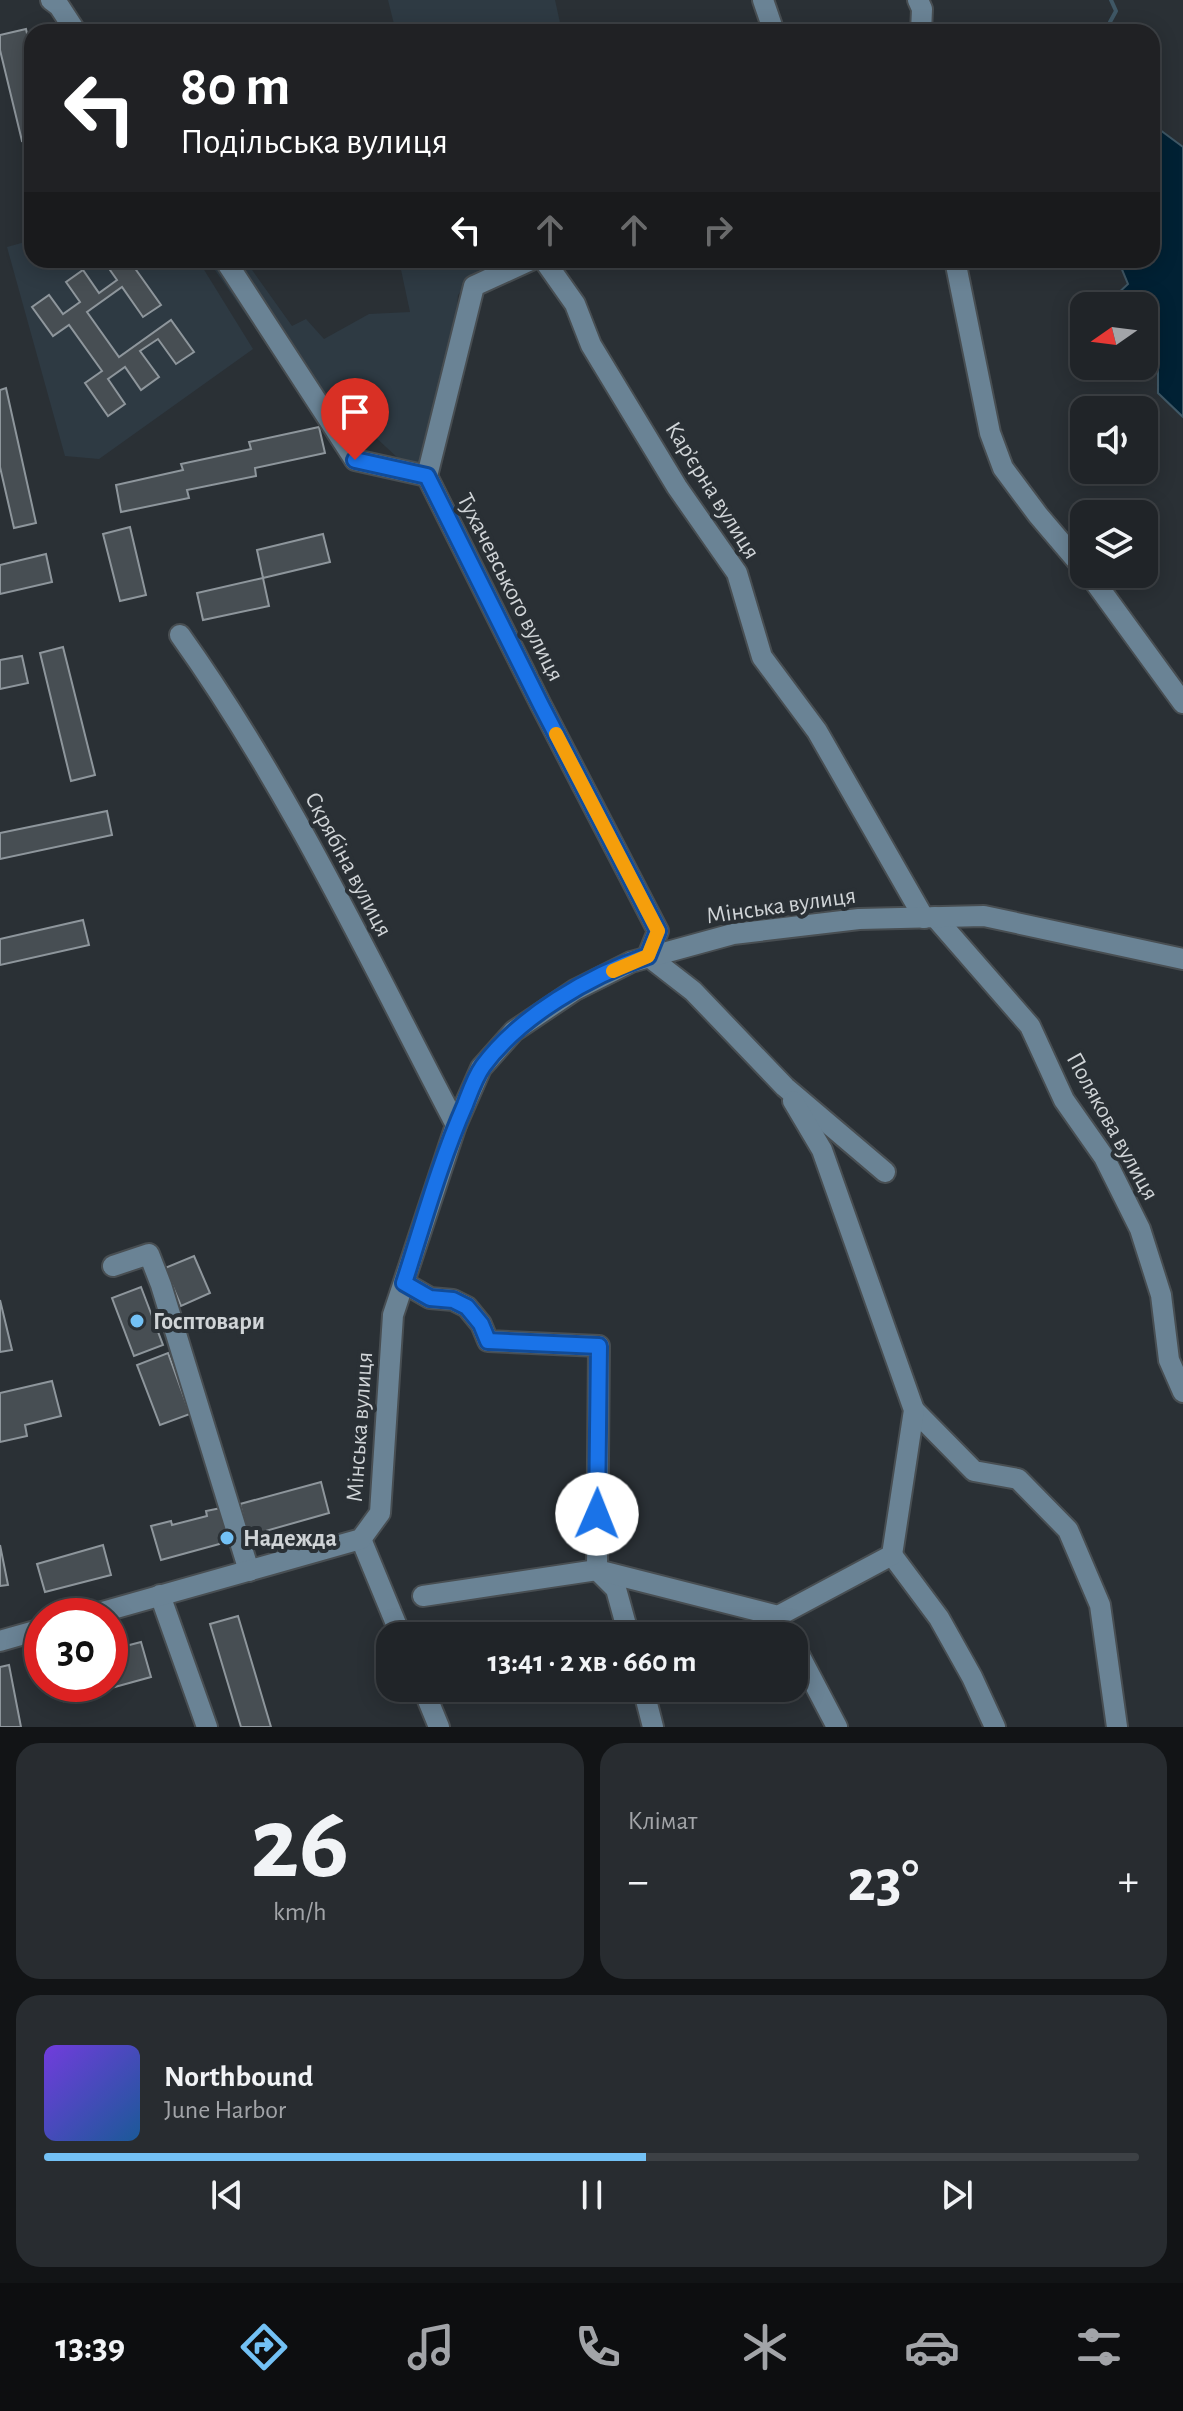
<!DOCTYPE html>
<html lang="uk">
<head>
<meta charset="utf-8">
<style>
  body { margin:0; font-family:"Alegreya Sans",sans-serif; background:#282c30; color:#f1f3f6; height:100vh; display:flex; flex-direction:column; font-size:30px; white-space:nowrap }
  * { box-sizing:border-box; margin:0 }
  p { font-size:26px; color:#a2a4a8 }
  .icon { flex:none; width:44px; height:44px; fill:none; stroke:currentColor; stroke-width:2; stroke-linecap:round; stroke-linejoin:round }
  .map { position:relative; height:1727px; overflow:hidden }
  .panel { display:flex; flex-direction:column; gap:16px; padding:16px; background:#121416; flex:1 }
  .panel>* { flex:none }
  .top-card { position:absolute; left:24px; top:24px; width:1136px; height:244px; border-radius:24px; box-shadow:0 4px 20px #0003,0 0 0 2px #3d4145; background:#202124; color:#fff; overflow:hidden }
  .needle { width:52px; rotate:256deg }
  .controls { position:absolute; left:1070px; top:292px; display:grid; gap:16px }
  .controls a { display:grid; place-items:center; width:88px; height:88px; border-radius:16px; background:#202428; box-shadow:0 4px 20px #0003,0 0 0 2px #3d4145; font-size:40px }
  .speed { position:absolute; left:24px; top:1598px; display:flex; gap:16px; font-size:40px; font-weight:700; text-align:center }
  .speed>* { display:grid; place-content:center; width:104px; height:104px; border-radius:50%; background:#202428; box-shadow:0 4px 20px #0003,0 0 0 2px #3d4145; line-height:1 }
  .speed .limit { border:12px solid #d22; background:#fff; color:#111 }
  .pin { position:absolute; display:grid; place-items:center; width:68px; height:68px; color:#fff; margin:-82px -34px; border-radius:50% 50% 50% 0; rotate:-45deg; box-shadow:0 0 8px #0007 }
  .pin .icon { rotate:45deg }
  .me { position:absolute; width:88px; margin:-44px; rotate:1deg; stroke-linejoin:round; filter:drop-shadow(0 0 6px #0008) }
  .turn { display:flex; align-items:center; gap:28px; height:168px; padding:0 24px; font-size:36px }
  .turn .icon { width:104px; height:104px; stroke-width:2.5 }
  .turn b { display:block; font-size:56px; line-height:68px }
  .lanes { display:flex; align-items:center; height:76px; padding:0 24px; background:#0003; justify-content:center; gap:40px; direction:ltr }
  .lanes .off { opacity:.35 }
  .big { font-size:60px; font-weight:700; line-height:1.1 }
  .panel .tile { flex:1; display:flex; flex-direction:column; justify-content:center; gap:12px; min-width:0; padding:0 28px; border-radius:24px; background:#282c30 }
  .panel .dial { align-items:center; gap:0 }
  .dial b { font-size:104px; line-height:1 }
  .song { display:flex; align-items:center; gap:24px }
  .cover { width:96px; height:96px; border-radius:12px; background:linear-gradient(135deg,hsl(260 70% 55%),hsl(210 70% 35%)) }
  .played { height:8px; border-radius:4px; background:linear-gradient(90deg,#73c1f5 55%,#3d4145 55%) }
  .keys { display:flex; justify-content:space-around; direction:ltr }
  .heat { display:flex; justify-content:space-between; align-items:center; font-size:44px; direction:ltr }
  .panel .tiles { flex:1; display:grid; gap:16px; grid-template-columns:1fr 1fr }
  .tile:last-child { grid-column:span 2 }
  .trip { position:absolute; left:376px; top:1622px; width:432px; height:80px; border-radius:24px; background:#202428; box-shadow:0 4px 20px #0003,0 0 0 2px #3d4145; font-weight:700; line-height:80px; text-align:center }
  .dock { display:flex; height:128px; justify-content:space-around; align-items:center; background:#0d0e10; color:#a2a4a8 }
  .dock .icon { width:56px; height:56px }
  .dock .selected { color:#73c1f5 }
  .dock b { font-size:36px; color:#f1f3f6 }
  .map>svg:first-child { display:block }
  .built { fill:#2e3a43 }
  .water { fill:#012134; stroke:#3f5765; stroke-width:2 }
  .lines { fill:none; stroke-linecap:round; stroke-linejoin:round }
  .stream { stroke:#3f5765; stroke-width:4 }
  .building { fill:#474e53; stroke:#8e969c; stroke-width:2 }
  .minor-casing { stroke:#484e52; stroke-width:24 }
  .minor { stroke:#6a8395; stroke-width:20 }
  .route-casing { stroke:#114b97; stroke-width:20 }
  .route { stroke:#1a73e8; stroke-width:14 }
  .slow { stroke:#f59e0b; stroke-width:14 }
  .poi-dot { fill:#73c1f5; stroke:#2a3035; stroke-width:3 }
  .labels { text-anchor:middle; stroke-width:8; stroke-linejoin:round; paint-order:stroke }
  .street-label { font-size:24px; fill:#d0d4d7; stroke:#2a3035 }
  .poi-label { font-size:24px; font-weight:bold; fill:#d0d4d7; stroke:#2a3035; text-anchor:start }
</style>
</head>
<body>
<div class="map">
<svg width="1183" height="1727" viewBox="0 0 1183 1727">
  <rect width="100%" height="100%" fill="#2a3035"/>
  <g class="built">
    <path d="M388 0H555L562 32H396Z"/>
    <path d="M32 240V260H198L253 349 99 459 65 456 7 247Z"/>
    <path d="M208 260H245L292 326 306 319 324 339 369 314 410 312 400 265 405 260H492L484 264 458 295 441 471 401 461 370 432 340 451Z"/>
  </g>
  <path class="water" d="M1152 124 1183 147V417L1158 393V369L1148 365 1144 357V306H1119L1115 296 1128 284 1118 260H1152Z"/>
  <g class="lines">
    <path class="stream" d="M1111 0 1116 11 1110 22 1117 32"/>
  </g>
  <g class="building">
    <path d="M26 29 32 56V138L22 141 0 50V35Z"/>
    <path d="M103 260H129L161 305 143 317 122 287 87 312 119 357 171 320 194 352 176 364 158 339 140 351 159 377 141 390 125 367 108 379 125 404 108 416 85 383 102 371 69 325 53 336 32 307 49 295 63 314 80 302 66 282 83 270 99 293 117 280Z"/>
    <path d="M6 388 36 523 14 528 0 467V390Z"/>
    <path d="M319 427 325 453 255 468 256 476 187 490 189 498 121 512 116 485 183 470 181 464 251 449 249 442Z"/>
    <path d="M130 527 146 595 120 601 103 534Z"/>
    <path d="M323 534 330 562 263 578 257 550Z"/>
    <path d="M46 554 52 582 0 594V565Z"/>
    <path d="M263 578 269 606 203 620 197 593Z"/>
    <path d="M63 647 95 775 71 781 40 653Z"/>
    <path d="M22 656 28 683 0 689V660Z"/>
    <path d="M107 811 112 835 0 859V833Z"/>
    <path d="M83 920 89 945 0 965V939Z"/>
    <path d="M194 1256 210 1293 181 1306 165 1268Z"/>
    <path d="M141 1287 163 1345 134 1356 112 1298Z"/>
    <path d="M0 1300 12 1350 0 1352Z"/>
    <path d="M168 1353 190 1414 160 1425 137 1365Z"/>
    <path d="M52 1381 61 1416 25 1425 27 1436 0 1442V1393Z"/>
    <path d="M321 1482 329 1513 248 1536 240 1504Z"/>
    <path d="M226 1507 234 1540 161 1560 151 1526 171 1521 172 1525 207 1516 206 1511Z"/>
    <path d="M0 1545 8 1585 0 1586Z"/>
    <path d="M103 1545 111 1575 45 1592 37 1564Z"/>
    <path d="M238 1616 271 1727H241L210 1624Z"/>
    <path d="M141 1642 151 1677 64 1701 59 1684H110V1650Z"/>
    <path d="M9 1665 21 1727H0V1667Z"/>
  </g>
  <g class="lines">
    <g class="minor-casing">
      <g id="minor">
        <path d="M51 0 59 6 76 32"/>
        <path d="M763 0 774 32"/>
        <path d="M918 0 922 9 921 32"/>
        <path d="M225 260 355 460 427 476 541 705 658 931 648 956 693 991 785 1087 885 1172"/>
        <path d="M544 260 575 304 591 345 677 487 737 573 762 657 817 731 924 918"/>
        <path d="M955 260 990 433 1003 468 1038 515 1084 569"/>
        <path d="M427 476 474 286 531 260"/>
        <path d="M1089 574 1183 703"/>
        <path d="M180 635C289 788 369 959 456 1125"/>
        <path d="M935 917 1030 1026 1064 1100 1104 1157 1140 1229 1161 1295 1169 1360 1183 1392"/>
        <path d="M113 1266 149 1254 161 1285 249 1571"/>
        <path d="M404 1283 430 1298 453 1300 467 1307 481 1324 488 1341 599 1346 597 1570 616 1589 629 1636"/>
        <path d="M914 1410 974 1471 1018 1479 1068 1530 1100 1605 1117 1727"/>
        <path d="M361 1539 401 1636"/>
        <path d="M892 1555 939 1618 972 1677 995 1727"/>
        <path d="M160 1595 207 1727"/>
        <path d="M423 1596 597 1570 778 1616 892 1555 914 1410 822 1150 793 1101"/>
        <path d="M88 1616 361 1539 380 1513 393 1315 456 1125 481 1068 514 1031 575 990 631 962 733 934 859 919 984 916 1183 959"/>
        <path d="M0 1641 42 1629"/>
        <path d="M794 1645 837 1727"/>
        <path d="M423 1688 439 1727"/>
        <path d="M643 1688 653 1727"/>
      </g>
    </g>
    <use href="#minor" class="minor"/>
  </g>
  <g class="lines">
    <g class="route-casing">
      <path id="route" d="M355 460 427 476 541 705 658 931 648 956C590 975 519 1017 483 1066 475 1077 470 1092 465 1105 440 1162 423 1224 404 1283L430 1298 453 1300 467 1307 481 1324 488 1341 599 1346 597 1514"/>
    </g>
    <use href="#route" class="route"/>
    <path class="slow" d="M556 734 658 931 648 956 613 971"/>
  </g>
  <g class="poi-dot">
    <circle cx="137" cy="1321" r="8"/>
    <circle cx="227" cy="1538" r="8"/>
  </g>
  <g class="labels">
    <g class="street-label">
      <text transform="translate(713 490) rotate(58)" y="8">Кар’єрна вулиця</text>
      <text transform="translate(511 587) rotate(63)" y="8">Тухачевського вулиця</text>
      <text transform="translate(349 864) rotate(62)" y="8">Скрябіна вулиця</text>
      <text transform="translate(781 905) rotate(-8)" y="8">Мінська вулиця</text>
      <text transform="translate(1113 1126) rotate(61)" y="8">Полякова вулиця</text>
      <text transform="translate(359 1427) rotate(-86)" y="8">Мінська вулиця</text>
    </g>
    <g class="poi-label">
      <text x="153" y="1329">Госптовари</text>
      <text x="243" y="1546">Надежда</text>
    </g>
  </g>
</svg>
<div class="controls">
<a><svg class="needle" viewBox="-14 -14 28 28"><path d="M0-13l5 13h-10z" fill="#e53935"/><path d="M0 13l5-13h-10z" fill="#a2a4a8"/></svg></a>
<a><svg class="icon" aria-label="sound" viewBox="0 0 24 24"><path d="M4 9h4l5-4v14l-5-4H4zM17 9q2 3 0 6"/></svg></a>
<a><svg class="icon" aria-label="layers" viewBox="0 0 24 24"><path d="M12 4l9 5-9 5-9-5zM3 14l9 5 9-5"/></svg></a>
</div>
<div class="speed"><div class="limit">30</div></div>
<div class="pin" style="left:355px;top:460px;background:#d93025"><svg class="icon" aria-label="arrive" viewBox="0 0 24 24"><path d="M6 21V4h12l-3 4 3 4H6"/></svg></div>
<svg class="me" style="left:597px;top:1514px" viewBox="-20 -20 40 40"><circle r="19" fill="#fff"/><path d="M0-13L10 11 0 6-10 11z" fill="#1a73e8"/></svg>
<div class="trip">13:41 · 2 хв · 660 m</div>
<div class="top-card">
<div class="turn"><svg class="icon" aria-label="left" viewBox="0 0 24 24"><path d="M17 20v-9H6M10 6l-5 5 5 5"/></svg><div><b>80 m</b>Подільська вулиця</div></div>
<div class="lanes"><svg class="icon" aria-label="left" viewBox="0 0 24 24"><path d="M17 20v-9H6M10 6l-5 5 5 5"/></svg><svg class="icon off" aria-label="ahead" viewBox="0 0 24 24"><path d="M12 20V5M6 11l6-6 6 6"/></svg><svg class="icon off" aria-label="ahead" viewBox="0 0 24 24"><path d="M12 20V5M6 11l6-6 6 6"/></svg><svg class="icon off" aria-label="right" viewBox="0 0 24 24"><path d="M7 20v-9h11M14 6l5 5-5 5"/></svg></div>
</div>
</div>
<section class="panel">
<div class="tiles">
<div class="tile dial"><b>26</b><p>km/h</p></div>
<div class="tile"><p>Клімат</p>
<div class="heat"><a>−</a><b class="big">23°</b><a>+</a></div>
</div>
<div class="tile">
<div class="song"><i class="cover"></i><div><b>Northbound</b><p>June Harbor</p></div></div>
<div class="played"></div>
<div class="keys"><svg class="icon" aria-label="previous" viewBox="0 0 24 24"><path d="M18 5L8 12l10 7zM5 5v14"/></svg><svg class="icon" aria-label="pause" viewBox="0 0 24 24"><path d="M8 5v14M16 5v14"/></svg><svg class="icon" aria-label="next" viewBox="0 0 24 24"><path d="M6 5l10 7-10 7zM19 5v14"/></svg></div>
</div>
</div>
</section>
<nav class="dock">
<b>13:39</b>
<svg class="icon selected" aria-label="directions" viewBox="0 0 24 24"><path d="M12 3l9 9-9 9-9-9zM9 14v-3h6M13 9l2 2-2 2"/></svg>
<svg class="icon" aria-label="music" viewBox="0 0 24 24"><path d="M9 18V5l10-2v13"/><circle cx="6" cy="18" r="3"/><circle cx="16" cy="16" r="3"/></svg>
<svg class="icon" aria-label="phone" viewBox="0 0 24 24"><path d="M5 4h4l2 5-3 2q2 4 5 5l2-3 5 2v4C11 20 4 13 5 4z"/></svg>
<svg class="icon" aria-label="climate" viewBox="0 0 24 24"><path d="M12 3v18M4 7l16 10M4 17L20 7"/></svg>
<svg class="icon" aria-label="car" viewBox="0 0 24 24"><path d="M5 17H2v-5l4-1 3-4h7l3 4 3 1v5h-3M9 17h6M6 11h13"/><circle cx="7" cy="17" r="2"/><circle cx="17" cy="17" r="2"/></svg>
<svg class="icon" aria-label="filters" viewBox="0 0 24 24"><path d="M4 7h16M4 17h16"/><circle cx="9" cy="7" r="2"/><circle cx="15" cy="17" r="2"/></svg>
</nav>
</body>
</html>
